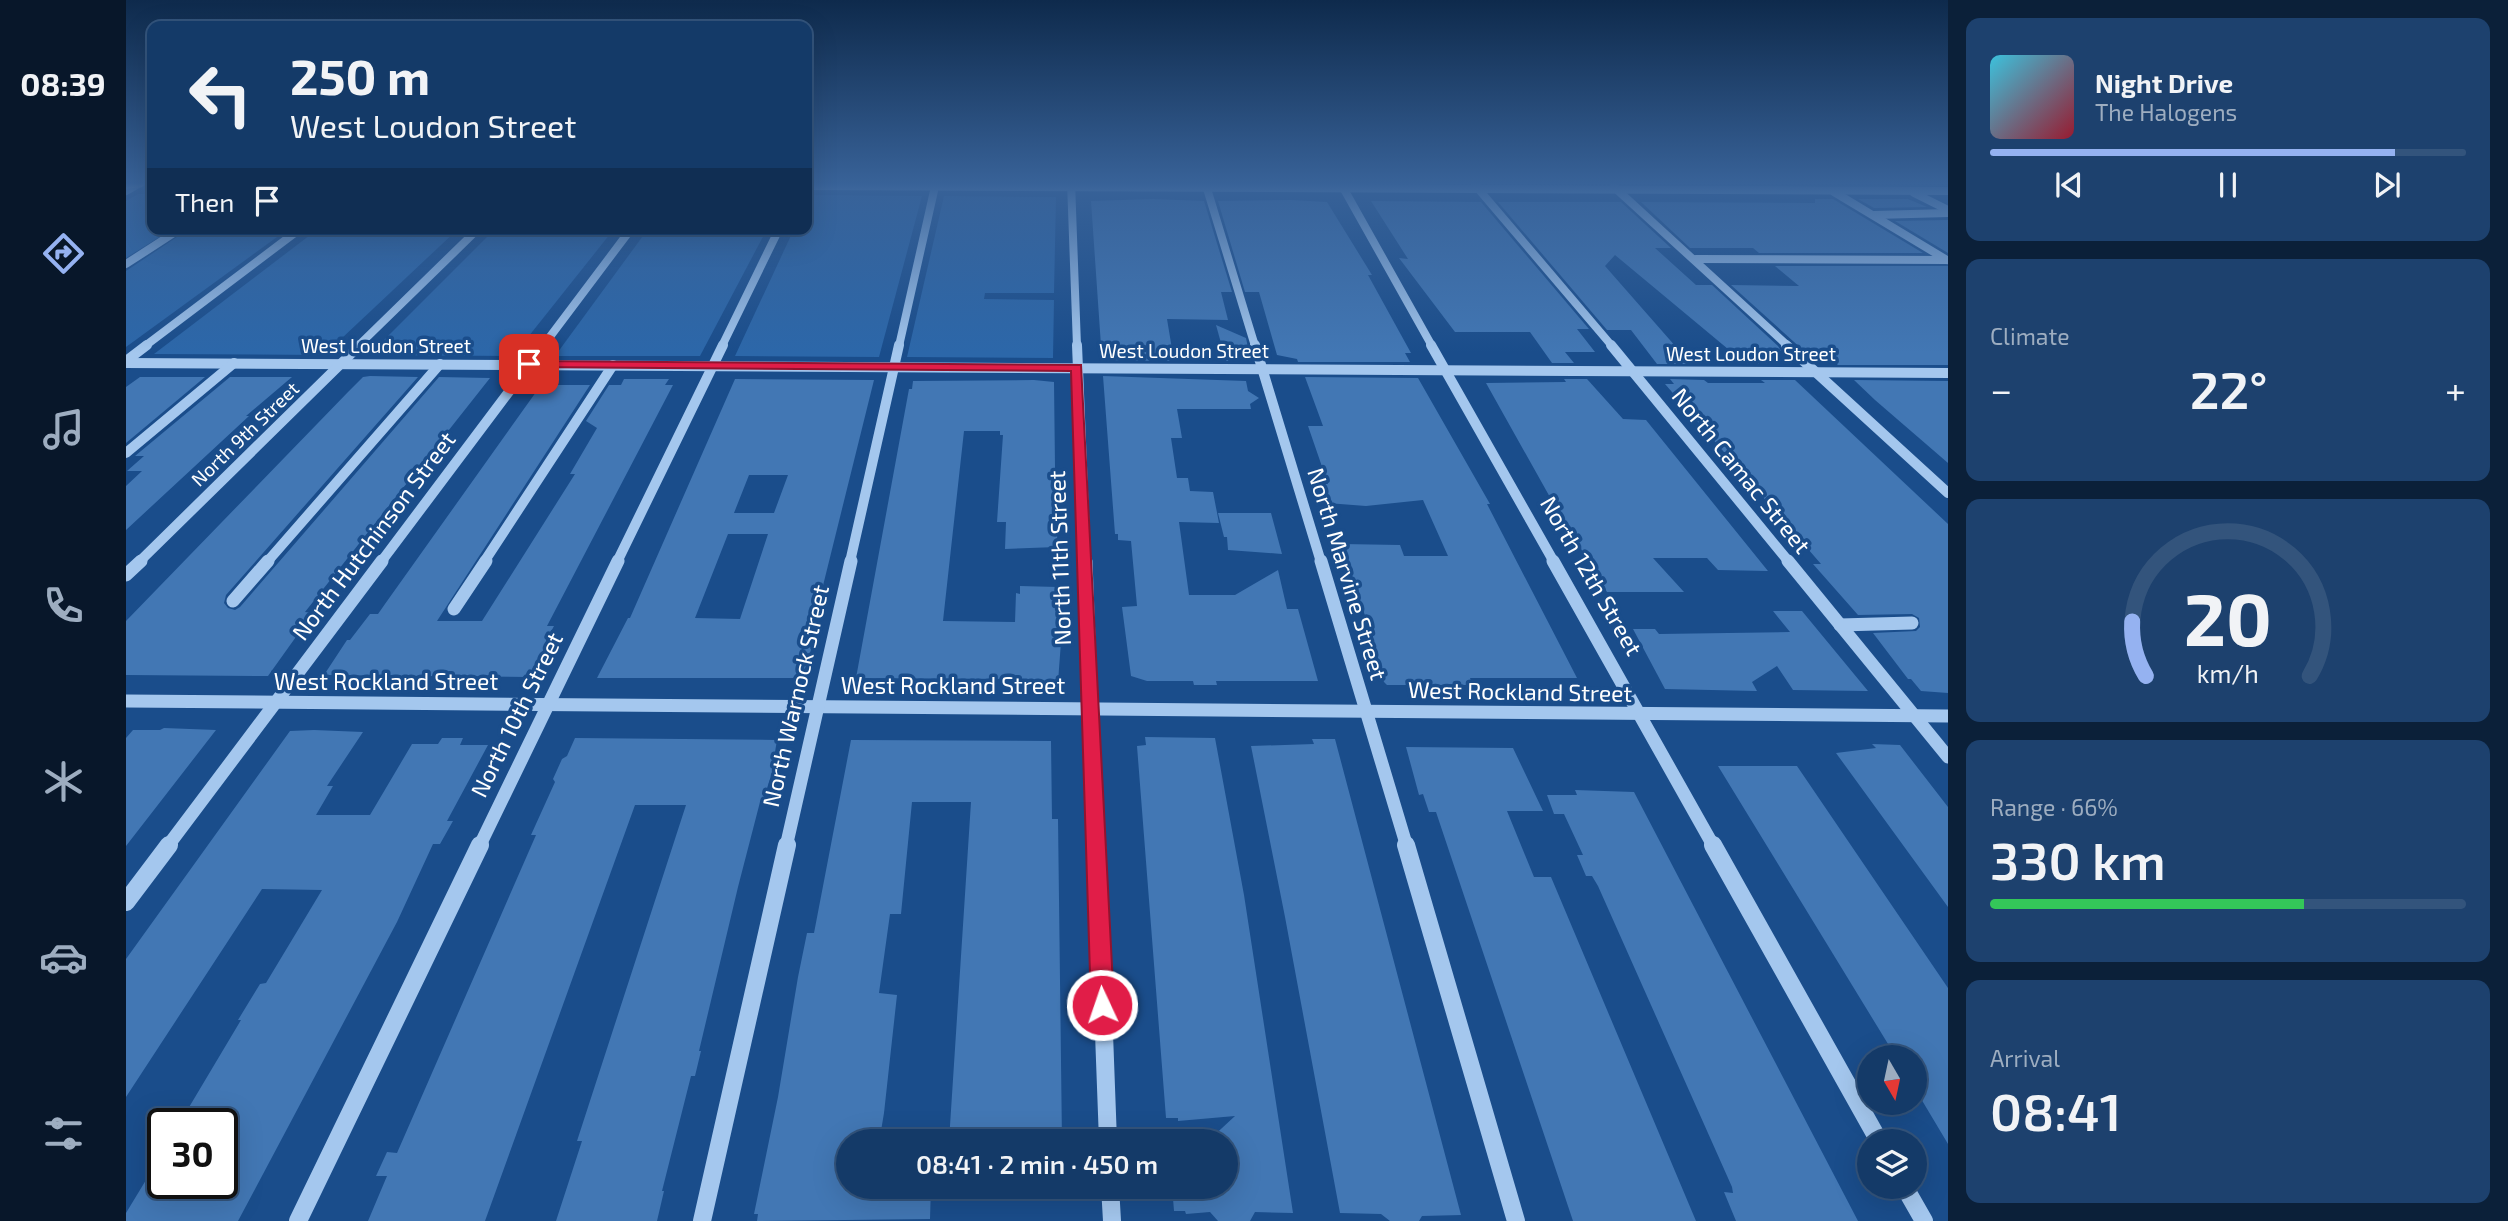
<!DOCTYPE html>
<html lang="en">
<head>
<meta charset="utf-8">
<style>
  body { margin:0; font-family:"Exo 2",sans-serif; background:#1d416e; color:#f1f3f6; height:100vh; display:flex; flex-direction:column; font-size:26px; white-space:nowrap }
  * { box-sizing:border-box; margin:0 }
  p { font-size:23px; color:#9dadc0 }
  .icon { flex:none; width:38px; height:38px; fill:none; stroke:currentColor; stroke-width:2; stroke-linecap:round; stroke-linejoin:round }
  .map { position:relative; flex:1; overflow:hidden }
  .details { display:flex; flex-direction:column; gap:18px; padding:18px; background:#0b2039; width:560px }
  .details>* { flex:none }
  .hud { position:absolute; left:21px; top:21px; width:665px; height:214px; border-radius:14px; box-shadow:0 7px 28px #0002,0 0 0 2px #33547c; background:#143a68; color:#f1f3f6; overflow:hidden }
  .needle { width:46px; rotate:171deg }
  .buttons { position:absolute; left:1731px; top:1045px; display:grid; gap:14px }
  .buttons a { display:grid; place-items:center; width:70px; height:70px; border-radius:50%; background:#143a68; box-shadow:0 7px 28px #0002,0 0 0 2px #33547c; font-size:35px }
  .speed { position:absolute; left:21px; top:1108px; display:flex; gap:14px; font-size:35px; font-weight:700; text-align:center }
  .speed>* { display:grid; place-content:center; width:91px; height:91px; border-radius:50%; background:#143a68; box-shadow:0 7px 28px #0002,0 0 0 2px #33547c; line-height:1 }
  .speed .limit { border:4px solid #111; border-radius:10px; background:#fff; color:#111 }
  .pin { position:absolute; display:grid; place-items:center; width:60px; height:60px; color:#fff; margin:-30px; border-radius:14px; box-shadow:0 4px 10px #0006 }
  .me { position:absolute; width:77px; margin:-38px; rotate:357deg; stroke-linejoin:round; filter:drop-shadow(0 0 5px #0008) }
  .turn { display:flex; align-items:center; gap:24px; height:147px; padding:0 28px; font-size:32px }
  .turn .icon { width:91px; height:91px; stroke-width:2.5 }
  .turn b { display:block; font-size:49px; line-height:60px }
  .then { display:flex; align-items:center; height:66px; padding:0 28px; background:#0003; gap:14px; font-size:26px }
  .big { font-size:52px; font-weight:600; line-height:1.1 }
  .details .card { flex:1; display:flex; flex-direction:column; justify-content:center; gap:10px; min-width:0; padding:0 24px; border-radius:14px; background:#1d416e }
  .details .dial { align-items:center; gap:0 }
  .dial svg { height:182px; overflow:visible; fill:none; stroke:#33547c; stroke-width:7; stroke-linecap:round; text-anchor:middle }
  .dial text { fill:#f1f3f6; stroke:none }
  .song { display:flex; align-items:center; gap:21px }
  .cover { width:84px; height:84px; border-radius:10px; background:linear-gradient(135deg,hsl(190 70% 55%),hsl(350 70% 35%)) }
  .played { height:7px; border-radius:4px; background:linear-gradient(90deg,#95b2f1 85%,#33547c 85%) }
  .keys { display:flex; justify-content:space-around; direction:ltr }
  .heat { display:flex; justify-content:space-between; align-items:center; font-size:38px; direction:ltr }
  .charge { height:10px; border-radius:5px; background:linear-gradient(90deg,#34c759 66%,#33547c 0) }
  .trip { position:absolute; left:710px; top:1129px; width:402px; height:70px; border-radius:35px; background:#143a68; box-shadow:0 7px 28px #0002,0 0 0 2px #33547c; font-weight:600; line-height:70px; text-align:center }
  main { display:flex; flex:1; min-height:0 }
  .tabs { display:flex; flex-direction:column; width:126px; justify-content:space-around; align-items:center; background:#08172a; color:#9dadc0 }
  .tabs .icon { width:49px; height:49px }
  .tabs .current { color:#95b2f1 }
  .tabs b { font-size:32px; color:#f1f3f6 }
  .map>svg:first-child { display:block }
  .green { fill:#2c67a9 }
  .building { fill:#4277b4; fill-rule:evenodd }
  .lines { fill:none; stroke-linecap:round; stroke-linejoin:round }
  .minor-far3 { stroke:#a4c7ee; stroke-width:8 }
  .minor-far2 { stroke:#a4c7ee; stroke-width:10 }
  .minor-far1 { stroke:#a4c7ee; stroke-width:13 }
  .minor { stroke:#a4c7ee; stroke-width:18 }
  .highway { fill:#fff; fill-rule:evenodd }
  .route { fill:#e11d48; stroke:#92132f; stroke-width:2 }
  .labels { text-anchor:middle; stroke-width:7; stroke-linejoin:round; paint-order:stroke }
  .far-street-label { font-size:19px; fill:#fff; stroke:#1a4d8b }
  .street-label { font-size:23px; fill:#fff; stroke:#1a4d8b }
</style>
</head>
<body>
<main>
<nav class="tabs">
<b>08:39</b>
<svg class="icon current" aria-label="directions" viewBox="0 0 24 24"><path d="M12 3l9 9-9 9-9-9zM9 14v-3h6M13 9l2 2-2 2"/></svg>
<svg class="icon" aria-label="music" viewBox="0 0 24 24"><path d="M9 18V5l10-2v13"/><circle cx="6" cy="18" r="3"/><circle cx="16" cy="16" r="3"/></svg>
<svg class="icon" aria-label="phone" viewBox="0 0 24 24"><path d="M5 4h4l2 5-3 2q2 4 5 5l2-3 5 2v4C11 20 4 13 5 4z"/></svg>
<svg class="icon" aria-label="climate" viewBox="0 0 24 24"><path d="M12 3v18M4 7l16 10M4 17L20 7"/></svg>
<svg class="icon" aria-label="car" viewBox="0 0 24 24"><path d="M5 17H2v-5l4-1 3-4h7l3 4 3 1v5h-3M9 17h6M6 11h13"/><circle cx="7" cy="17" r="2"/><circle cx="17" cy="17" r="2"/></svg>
<svg class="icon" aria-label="filters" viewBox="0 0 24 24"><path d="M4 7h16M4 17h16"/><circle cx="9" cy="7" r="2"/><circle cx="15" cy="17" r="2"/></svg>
</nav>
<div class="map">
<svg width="1822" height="1221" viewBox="0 0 1822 1221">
  <rect width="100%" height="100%" fill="#1a4d8b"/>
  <g class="green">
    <path d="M12 194H26V229H46L0 258V201Z"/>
    <path d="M685 195 796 196 753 357 609 356 668 229H681V203Z"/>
    <path d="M818 196 930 197 928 293H859L858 299 928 300 927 358 781 357Z"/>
    <path d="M63 229H162L0 347V271Z"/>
    <path d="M192 229H332L198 355 28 354Z"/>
    <path d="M369 229H488L387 356 243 355Z"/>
    <path d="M522 229H641L574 356H429Z"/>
  </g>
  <g class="building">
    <path d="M1027 199 1078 201 1106 292H1095L1102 320 1041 319 1048 361 976 360 965 201Z"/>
    <path d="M1689 199H1707L1797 253H1633L1627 248H1564L1515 202 1689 203Z"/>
    <path d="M1732 199H1782L1801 207 1748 208Z"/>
    <path d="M1164 200 1201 202 1246 275H1242L1285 353H1279L1284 362H1172L1171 359 1151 355 1133 292H1119L1092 201Z"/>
    <path d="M1245 201 1355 202 1463 329H1451L1469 352H1439L1448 363H1426L1404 332H1329L1273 258 1282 259Z"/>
    <path d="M1372 202H1495L1545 248H1529L1570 285H1586L1652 346 1655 351 1642 352 1652 361H1649L1652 364H1620L1489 255 1479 266 1565 364H1531L1505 330H1481Z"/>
    <path d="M1822 220V253L1769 221Z"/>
    <path d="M1649 266H1822V365H1712L1696 351H1678L1605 285 1673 286Z"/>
    <path d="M1090 325 1120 338 1123 353 1110 361H1100Z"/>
    <path d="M244 376 292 377 100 595 98 603 102 608 109 610 114 607 313 377 364 378 179 612 187 613 142 676 0 675V621L223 391 237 377Z"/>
    <path d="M977 376 1120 381 1122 391 1133 398 1124 404 1125 409H1051L1056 438H1045L1051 478H1062L1064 491 1087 492 1093 523 1053 522 1063 595H1109L1152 570 1161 609H1172L1192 681H1090L1091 685H1068L1067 681H1021L1005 676 996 607 1011 606 1005 541 992 540V534H989Z"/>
    <path d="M14 377H79L0 443V387Z"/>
    <path d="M104 377H166L120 416H123L0 530V486L16 471H1L18 456H9Z"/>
    <path d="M1179 377 1292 378 1364 504H1361L1451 678H1344L1347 685H1261L1258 682 1244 646H1246L1242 625 1216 544 1274 545 1278 556H1322L1297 500 1240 506 1201 503 1195 484H1202L1182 426H1197Z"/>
    <path d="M498 379H543L539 385H547L421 626H428L420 641H425L402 677 198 675 221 640H224L244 614H252L259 604 415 385H464L311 621H356L449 474H444L471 428 460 421 483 385H495Z"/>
    <path d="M609 379 748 380 685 634H690L676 678H471L502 618H504ZM623 475H662L648 513H608ZM602 534H642L614 619 569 618Z"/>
    <path d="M1438 379H1461L1497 419 1520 420 1642 571 1592 570 1581 558H1527L1558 592H1481L1425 499 1360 383 1440 382Z"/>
    <path d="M1544 379 1578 380 1582 383H1639L1635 380H1669L1822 524V693L1795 691 1785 679H1782L1747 633 1790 631 1794 627 1793 618 1786 614 1732 615 1687 564H1695L1539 384H1548Z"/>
    <path d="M908 380 928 382 929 467 930 492H932L931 547 879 549 880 522H871L877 435H874V431H838L817 621 889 622 890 593 894 594V586L932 587V639L935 642 932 682 924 686 911 683 898 687 890 679 730 678 783 389H786L787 381Z"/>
    <path d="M1728 380 1822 381V463L1749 400Z"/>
    <path d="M1092 513H1145L1156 554 1102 550 1101 537H1098Z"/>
    <path d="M1647 611H1676L1742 691 1667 690 1651 666 1626 682 1631 691 1539 689 1507 629H1529L1533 634 1664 632Z"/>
    <path d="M38 728 90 730 0 846V738L7 730H34Z"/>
    <path d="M188 730 237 732 201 786H207L190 815H244L286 744H312L316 738H337L334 745H362L321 821H327L314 844H307L271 922 112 1221H0V1213L37 1152V1183H96V1124H53L115 1020H112L134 984 140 983 196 890 136 889 0 1097V959L164 731Z"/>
    <path d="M1019 737 1089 738 1118 895 1167 1213 1129 1212 1124 1221H1092L1084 1212 1060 1214 1059 1211H1048L1046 1186H1101V1141H1082L1109 1116 1052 1121V1118H1040L1011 746 1020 745Z"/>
    <path d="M449 738 651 740 648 758 650 760 637 801 634 802 612 887 573 1051H575L569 1076H565L536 1191H538L531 1221H430L456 1141H451L560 805H509L359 1221H242L261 1176H250L261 1152 271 1153 410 835H405L429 782 427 779 436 759 441 756Z"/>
    <path d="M1186 739H1209L1335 1215 1296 1216 1293 1221H1264L1255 1214 1214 1213 1159 917 1125 746 1188 744Z"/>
    <path d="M725 740 925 741 926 819H932L936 1141H823L845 802H786L775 914H764L753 993 771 995 758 1113 754 1137 723 1138V1186H805L804 1219 631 1221 632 1214H628L652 1097 672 977 681 933H688Z"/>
    <path d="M1746 744 1774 745 1822 807V907L1710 753 1750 748Z"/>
    <path d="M1280 747 1387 748 1417 811H1381L1408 877H1425L1570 1221H1447L1310 812H1303L1297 794 1293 795Z"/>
    <path d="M1592 766H1671L1822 988V1144L1788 1087V1057H1770Z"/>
    <path d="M1449 790 1508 792 1732 1221H1610L1598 1192 1607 1193 1606 1187 1472 886 1466 876H1460L1451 855H1457L1438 814H1428L1421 795H1451Z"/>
  </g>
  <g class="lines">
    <g class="minor-far3">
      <path d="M945 182 951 346"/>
      <path d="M1079 182 1129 346"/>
      <path d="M1214 182 1306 346"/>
      <path d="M1349 185 1486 346"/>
      <path d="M681 186 1822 191"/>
      <path d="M1488 187 1662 346"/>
      <path d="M0 191 16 182"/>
      <path d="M1708 192 1821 260"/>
      <path d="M1788 193 1822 210"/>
      <path d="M1748 215 1822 213"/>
      <path d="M1570 259 1821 260"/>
      <path d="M0 264 54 229"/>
      <path d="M19 346 174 229"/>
      <path d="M232 346 352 229"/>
      <path d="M417 346 505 229"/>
      <path d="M596 346 653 229"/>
      <path d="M773 346 810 182"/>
    </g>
    <g class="minor-far2">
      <path d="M951 345 960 562"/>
      <path d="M1129 345 1195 562"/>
      <path d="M1305 345 1428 562"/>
      <path d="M1485 345 1663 562"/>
      <path d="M1660 345 1822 493"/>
      <path d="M0 361 21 345"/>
      <path d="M0 363 1822 373"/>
      <path d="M0 453 108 363"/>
      <path d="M13 562 234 345"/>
      <path d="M141 562 314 364"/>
      <path d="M255 562 418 345"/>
      <path d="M358 562 487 365"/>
      <path d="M491 562 597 345"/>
      <path d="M724 562 773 345"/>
    </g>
    <g class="minor-far1">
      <path d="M960 561 971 847"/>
      <path d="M1195 561 1281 847"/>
      <path d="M1427 561 1588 847"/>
      <path d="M1662 561 1822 757"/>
      <path d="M0 575 15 561"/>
      <path d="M107 601 142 561"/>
      <path d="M328 609 360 561"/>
      <path d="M1714 625 1786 623"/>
      <path d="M0 701 1822 716"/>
      <path d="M41 847 256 561"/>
      <path d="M353 847 492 561"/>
      <path d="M660 847 725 561"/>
    </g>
    <g class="minor">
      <path d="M971 845 982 1141"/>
      <path d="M1280 845 1390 1221"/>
      <path d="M1587 845 1753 1141"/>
      <path d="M0 902 43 845"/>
      <path d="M984 1186 986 1221"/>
      <path d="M1778 1186 1798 1221"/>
      <path d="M172 1221 354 845"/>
      <path d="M576 1221 661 845"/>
    </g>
    <path class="highway" d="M14 182 18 185 16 187 0 189V183Z"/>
  </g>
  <linearGradient id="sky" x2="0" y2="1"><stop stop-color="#0e2a4c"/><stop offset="0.52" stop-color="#386298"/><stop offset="1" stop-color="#386298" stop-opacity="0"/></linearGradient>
  <rect width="1822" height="353" fill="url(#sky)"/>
  <path class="route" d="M403 361 955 365 988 1005 984 1013 976 1016 969 1013 965 1005 945 371 399 367V362Z"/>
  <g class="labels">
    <g class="far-street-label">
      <text x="260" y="353">West Loudon Street</text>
      <text x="1058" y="358">West Loudon Street</text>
      <text x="1625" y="361">West Loudon Street</text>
      <text transform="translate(119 434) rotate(-44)" y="7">North 9th Street</text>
    </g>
    <g class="street-label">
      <text transform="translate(1615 471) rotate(51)" y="8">North Camac Street</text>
      <text transform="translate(248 536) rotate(-53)" y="8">North Hutchinson Street</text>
      <text transform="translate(934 558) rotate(-92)" y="8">North 11th Street</text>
      <text transform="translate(1221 574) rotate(73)" y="8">North Marvine Street</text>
      <text transform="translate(1465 576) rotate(60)" y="8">North 12th Street</text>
      <text x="260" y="690">West Rockland Street</text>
      <text x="827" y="694">West Rockland Street</text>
      <text transform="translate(1394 692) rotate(1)" y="8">West Rockland Street</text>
      <text transform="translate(670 696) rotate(-77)" y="8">North Warnock Street</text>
      <text transform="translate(391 715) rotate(-64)" y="8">North 10th Street</text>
    </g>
  </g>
</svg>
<div class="buttons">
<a><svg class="needle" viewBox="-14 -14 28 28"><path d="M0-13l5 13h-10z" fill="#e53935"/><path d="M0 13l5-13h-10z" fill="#9dadc0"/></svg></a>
<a><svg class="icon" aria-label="layers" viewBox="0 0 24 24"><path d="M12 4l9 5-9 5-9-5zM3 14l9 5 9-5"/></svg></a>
</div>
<div class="speed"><div class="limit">30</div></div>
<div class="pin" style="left:403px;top:364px;background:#d93025"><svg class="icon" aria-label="arrive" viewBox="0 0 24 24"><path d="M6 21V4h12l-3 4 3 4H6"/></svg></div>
<svg class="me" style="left:976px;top:1005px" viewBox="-20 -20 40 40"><circle r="17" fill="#e11d48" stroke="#fff" stroke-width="3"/><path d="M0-11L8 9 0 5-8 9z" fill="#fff"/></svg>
<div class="trip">08:41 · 2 min · 450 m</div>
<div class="hud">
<div class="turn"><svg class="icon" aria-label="left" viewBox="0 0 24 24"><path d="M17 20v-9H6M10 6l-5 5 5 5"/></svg><div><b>250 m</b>West Loudon Street</div></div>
<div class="then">Then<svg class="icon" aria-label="arrive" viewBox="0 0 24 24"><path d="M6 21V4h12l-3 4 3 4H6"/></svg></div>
</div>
</div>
<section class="details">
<div class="card">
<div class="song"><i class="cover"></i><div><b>Night Drive</b><p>The Halogens</p></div></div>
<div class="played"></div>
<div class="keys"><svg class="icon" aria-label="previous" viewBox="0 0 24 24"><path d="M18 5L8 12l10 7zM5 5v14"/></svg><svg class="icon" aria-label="pause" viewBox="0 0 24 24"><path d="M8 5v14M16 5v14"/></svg><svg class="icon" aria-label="next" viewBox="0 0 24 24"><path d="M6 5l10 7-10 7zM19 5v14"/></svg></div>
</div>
<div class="card"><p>Climate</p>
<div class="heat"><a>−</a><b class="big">22°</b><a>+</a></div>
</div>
<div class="card dial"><svg viewBox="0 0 100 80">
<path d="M14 69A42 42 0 1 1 86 69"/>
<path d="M14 69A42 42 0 0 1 8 45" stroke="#95b2f1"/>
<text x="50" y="56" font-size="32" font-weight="700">20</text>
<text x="50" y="72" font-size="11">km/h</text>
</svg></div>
<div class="card"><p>Range · 66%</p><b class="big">330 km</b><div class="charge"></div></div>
<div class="card"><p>Arrival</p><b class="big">08:41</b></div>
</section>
</main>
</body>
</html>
